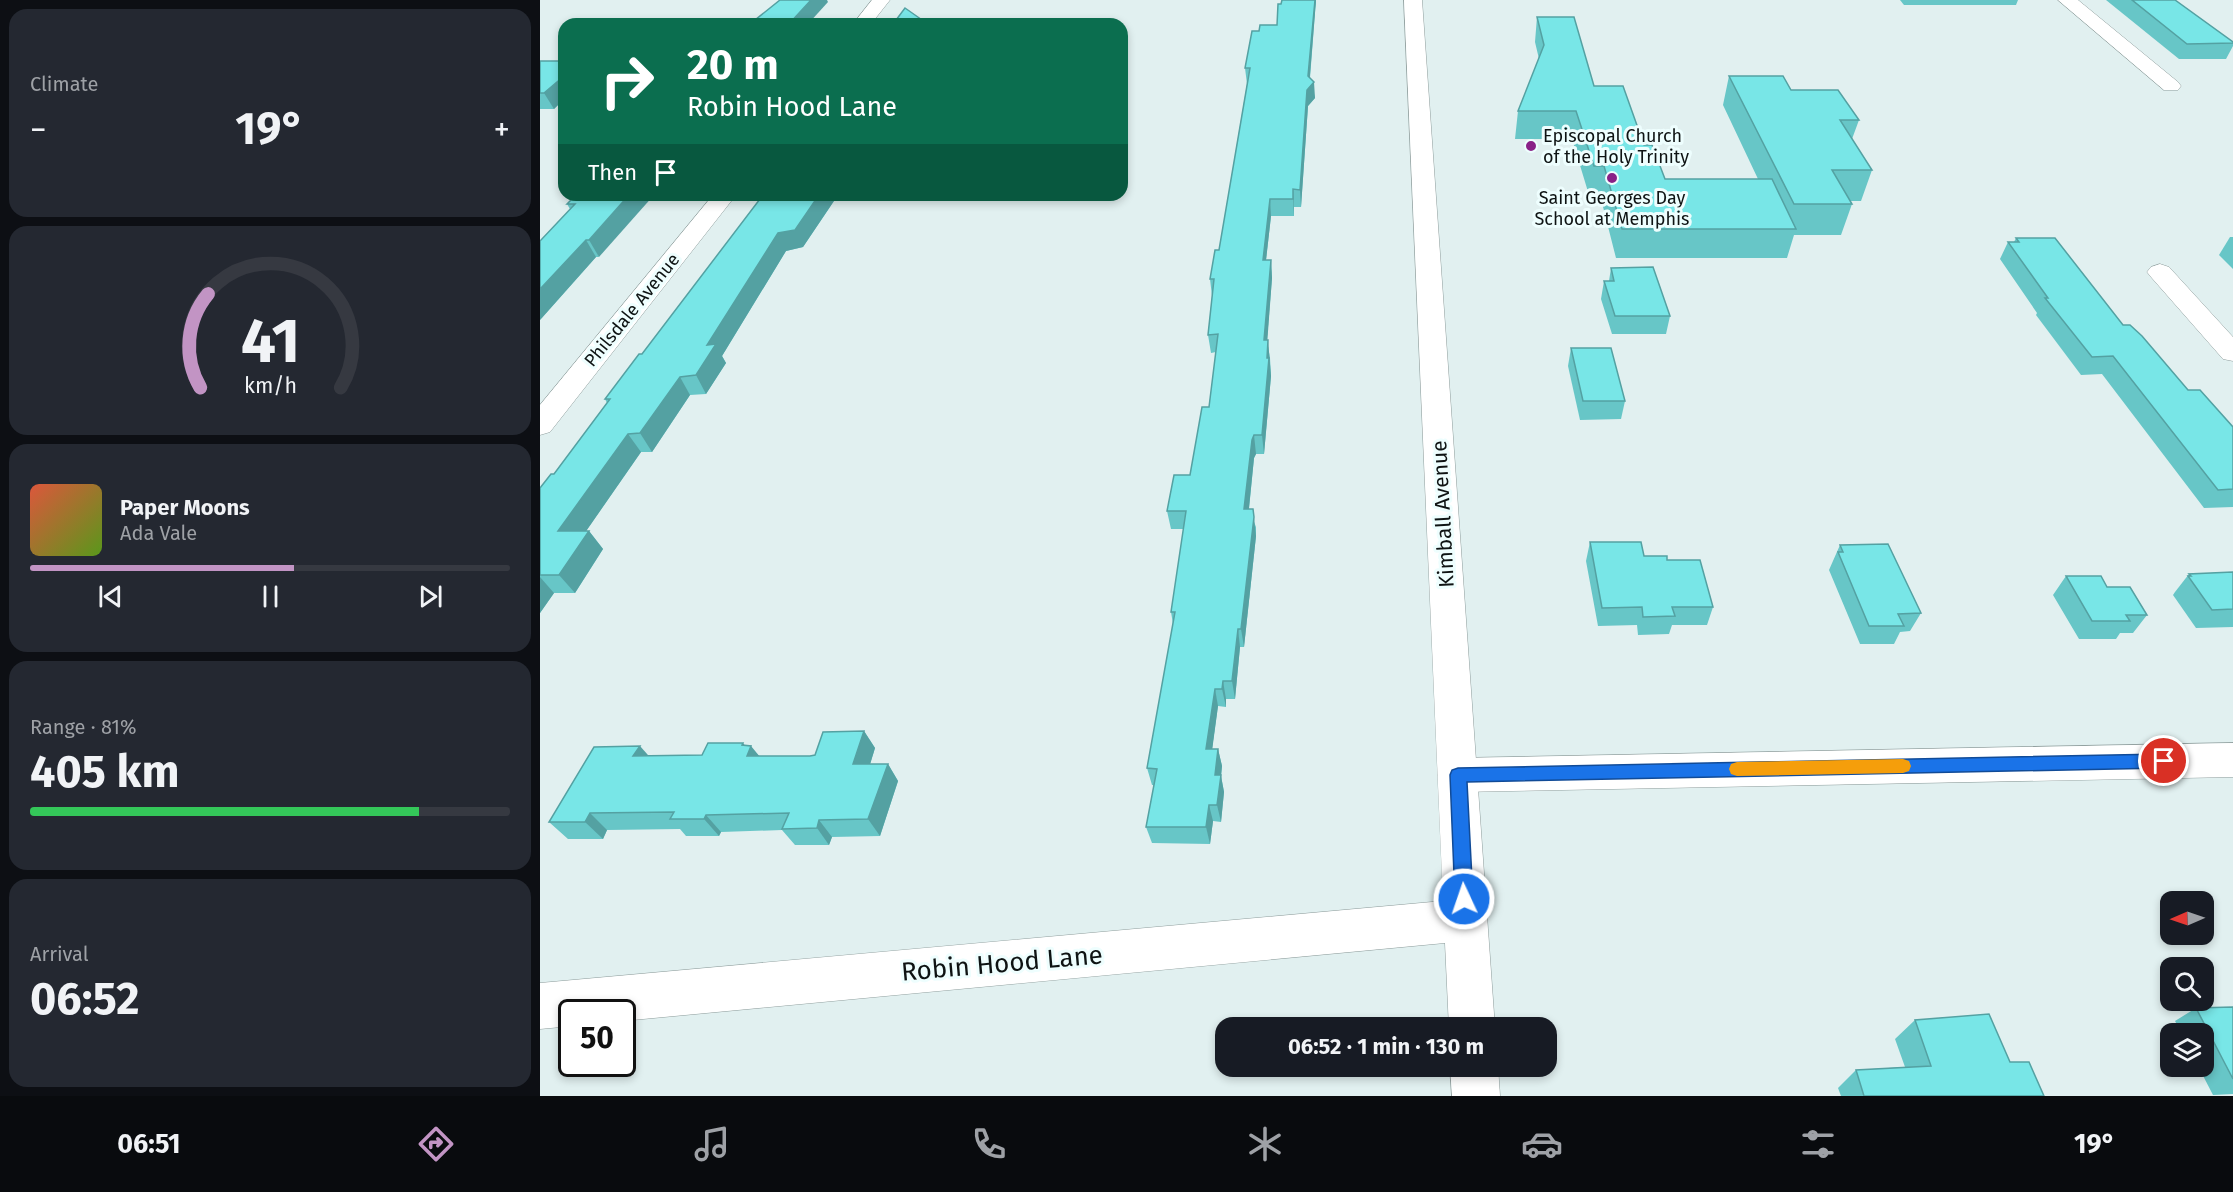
<!DOCTYPE html>
<html lang="en">
<head>
<meta charset="utf-8">
<style>
  body { margin:0; font-family:"Fira Sans",sans-serif; background:#242831; color:#f1f3f6; height:100vh; display:flex; flex-direction:column; font-size:22px; white-space:nowrap }
  * { box-sizing:border-box; margin:0 }
  p { font-size:20px; color:#9ea1a6 }
  .icon { flex:none; width:33px; height:33px; fill:none; stroke:currentColor; stroke-width:2; stroke-linecap:round; stroke-linejoin:round }
  .map { position:relative; flex:1; overflow:hidden }
  .panel { display:flex; flex-direction:column; gap:9px; padding:9px; background:#0d0f14; width:540px }
  .panel>* { flex:none }
  .guide { position:absolute; left:18px; top:18px; width:570px; height:183px; border-radius:18px; box-shadow:0 3px 9px #0003; background:#0b6e4f; color:#fff; overflow:hidden }
  .needle { width:39px; rotate:268deg }
  .controls { position:absolute; left:1620px; top:891px; display:grid; gap:12px }
  .controls a { display:grid; place-items:center; width:54px; height:54px; border-radius:12px; background:#171b24; box-shadow:0 3px 9px #0003; font-size:30px }
  .speed { position:absolute; left:18px; top:999px; display:flex; gap:12px; font-size:30px; font-weight:700; text-align:center }
  .speed>* { display:grid; place-content:center; width:78px; height:78px; border-radius:50%; background:#171b24; box-shadow:0 3px 9px #0003; line-height:1 }
  .speed .limit { border:3px solid #111; border-radius:9px; background:#fff; color:#111 }
  .pin { position:absolute; display:grid; place-items:center; width:51px; height:51px; color:#fff; margin:-26px; border:3px solid #fff; border-radius:50%; box-shadow:0 2px 6px #0007 }
  .me { position:absolute; width:66px; margin:-33px; rotate:357deg; stroke-linejoin:round; filter:drop-shadow(0 0 4px #0008) }
  .turn { display:flex; align-items:center; gap:21px; height:126px; padding:0 30px; font-size:27px }
  .turn .icon { width:78px; height:78px; stroke-width:2.5 }
  .turn b { display:block; font-size:42px; line-height:51px }
  .then { display:flex; align-items:center; height:57px; padding:0 30px; background:#0003; gap:12px; font-size:22px }
  .big { font-size:45px; font-weight:700; line-height:1.1 }
  .panel .widget { flex:1; display:flex; flex-direction:column; justify-content:center; gap:9px; min-width:0; padding:0 21px; border-radius:18px; background:#242831 }
  .panel .dial { align-items:center; gap:0 }
  .dial svg { height:156px; overflow:visible; fill:none; stroke:#363941; stroke-width:7; stroke-linecap:round; text-anchor:middle }
  .dial text { fill:#f1f3f6; stroke:none }
  .song { display:flex; align-items:center; gap:18px }
  .cover { width:72px; height:72px; border-radius:9px; background:linear-gradient(135deg,hsl(10 70% 55%),hsl(90 70% 35%)) }
  .played { height:6px; border-radius:3px; background:linear-gradient(90deg,#c294c4 55%,#363941 55%) }
  .keys { display:flex; justify-content:space-around; direction:ltr }
  .heat { display:flex; justify-content:space-between; align-items:center; font-size:33px; direction:ltr }
  .charge { height:9px; border-radius:4px; background:linear-gradient(90deg,#34c759 81%,#363941 0) }
  .trip { position:absolute; left:675px; top:1017px; width:342px; height:60px; border-radius:18px; background:#171b24; box-shadow:0 3px 9px #0003; font-weight:700; line-height:60px; text-align:center }
  .tab-bar { display:flex; height:96px; justify-content:space-around; align-items:center; background:#090b0e; color:#9ea1a6 }
  .tab-bar .icon { width:42px; height:42px }
  .tab-bar .active { color:#c294c4 }
  .tab-bar b { font-size:27px; color:#f1f3f6 }
  main { display:flex; flex:1; min-height:0 }
  .map>svg:first-child { display:block }
  .lines { fill:none; stroke-linecap:round; stroke-linejoin:round }
  .street-casing { stroke:#8d9c9b; stroke-width:1 }
  .secondary-casing { stroke:#8d9c9b; stroke-width:1 }
  .street { fill:#fff; fill-rule:evenodd }
  .secondary { fill:#fff; fill-rule:evenodd }
  .wall { fill:#67c6c7 }
  .shaded-wall { fill:#54a1a2 }
  .building { fill:#78e6e7; stroke:#54a1a2; stroke-width:1.5 }
  .route { fill:#1a73e8; stroke:#114b97; stroke-width:1.5 }
  .slow { fill:#f59e0b }
  .poi-dot { fill:#892187; stroke:#eefefe; stroke-width:2 }
  .labels { text-anchor:middle; stroke-width:6; stroke-linejoin:round; paint-order:stroke }
  .far-poi-label { font-size:18px; fill:#0e1313; stroke:#eefefe; text-anchor:start }
  .far-street-label { font-size:18px; fill:#0e1313; stroke:#eefefe }
  .street-label { font-size:21px; fill:#0e1313; stroke:#eefefe }
  .near-street-label { font-size:26px; fill:#0e1313; stroke:#eefefe }
</style>
</head>
<body>
<main>
<section class="panel">
<div class="widget"><p>Climate</p>
<div class="heat"><a>−</a><b class="big">19°</b><a>+</a></div>
</div>
<div class="widget dial"><svg viewBox="0 0 100 80">
<path d="M14 69A42 42 0 1 1 86 69"/>
<path d="M14 69A42 42 0 0 1 18 21" stroke="#c294c4"/>
<text x="50" y="56" font-size="32" font-weight="700">41</text>
<text x="50" y="72" font-size="11">km/h</text>
</svg></div>
<div class="widget">
<div class="song"><i class="cover"></i><div><b>Paper Moons</b><p>Ada Vale</p></div></div>
<div class="played"></div>
<div class="keys"><svg class="icon" aria-label="previous" viewBox="0 0 24 24"><path d="M18 5L8 12l10 7zM5 5v14"/></svg><svg class="icon" aria-label="pause" viewBox="0 0 24 24"><path d="M8 5v14M16 5v14"/></svg><svg class="icon" aria-label="next" viewBox="0 0 24 24"><path d="M6 5l10 7-10 7zM19 5v14"/></svg></div>
</div>
<div class="widget"><p>Range · 81%</p><b class="big">405 km</b><div class="charge"></div></div>
<div class="widget"><p>Arrival</p><b class="big">06:52</b></div>
</section>
<div class="map">
<svg width="1693" height="1096" viewBox="0 0 1693 1096">
  <rect width="100%" height="100%" fill="#e1f0f0"/>
  <g class="lines">
    <g class="street-casing">
      <g id="street">
        <path d="M332 0H350L331 24H313Z"/>
        <path d="M1518 0H1538L1638 82 1641 86 1638 90H1624Z"/>
        <path d="M173 195H196L10 432 0 435V405Z"/>
        <path d="M1620 264 1629 267 1693 337V361L1683 359 1611 277 1607 272 1611 267Z"/>
        <path d="M1693 743V777L918 792 904 787 898 775 904 763 918 758Z"/>
      </g>
    </g>
    <g class="secondary-casing">
      <g id="secondary">
        <path d="M864 0H882L955 1028H909L905 943 82 1021V1012H32V1026L0 1029V983L903 901Z"/>
        <path d="M910 1066H958L960 1096H912Z"/>
      </g>
    </g>
    <use href="#street" class="street"/>
    <use href="#secondary" class="secondary"/>
  </g>
  <g class="wall">
    <path d="M742 0H776L770 78 775 98 768 106 761 207H754V216H731L726 260H731L732 278 727 340 730 358 731 376 724 454H716L714 458 709 509 716 527V536L704 647H700L695 699H686V707L678 706 672 749H678L682 766 681 776 684 792 681 822 673 821 670 844 612 843 606 827 614 785H612L607 768 633 624 631 612 644 529H631L627 511 650 475 669 407 676 352 671 353 668 335 672 296 670 279 679 250 707 84 705 68 719 31 737 25Z"/>
    <path d="M1360 0H1478L1476 5H1364Z"/>
    <path d="M1566 0H1635L1693 42V46L1686 59H1639Z"/>
    <path d="M997 17 1054 86 1104 145 1125 179H1218L1183 105 1189 76 1251 90 1319 120 1312 139 1332 170 1321 201H1310L1312 204 1301 235H1254L1247 258H1076L1060 195H1049L1032 139H975L978 111 999 59 995 42Z"/>
    <path d="M0 61H24V99L14 109H0Z"/>
    <path d="M36 195 59 257H56L0 320 30 209 27 204Z"/>
    <path d="M223 195H298L263 247 246 251 182 356 186 363 166 394 150 395 112 452H101L46 531H49L63 549 35 593H14L0 613V488L14 474 67 403 65 399 102 354Z"/>
    <path d="M1690 237H1693V269L1679 255Z"/>
    <path d="M1476 238 1583 325 1648 390 1693 427V507L1664 508 1562 374 1541 375 1496 315 1497 313 1460 259 1468 242H1474Z"/>
    <path d="M1071 268 1130 316 1126 334H1072L1061 299 1064 281H1069Z"/>
    <path d="M1031 348 1085 401 1081 419 1040 420 1028 366Z"/>
    <path d="M1050 542 1104 556 1127 560 1173 607 1167 625H1132L1129 634 1098 635 1097 625 1058 626 1046 561Z"/>
    <path d="M1300 545 1381 613 1370 631 1360 632 1354 644H1320L1289 570Z"/>
    <path d="M1693 572V627L1656 628 1633 595 1635 592 1649 574Z"/>
    <path d="M1526 576 1567 587 1607 615 1593 633H1580L1576 639H1539L1513 595Z"/>
    <path d="M324 731 335 748 330 764H348L358 781 340 836 292 837 289 845H255L242 830 181 832 179 836H146L140 829 67 830 63 839H28L9 822 109 756 162 755 205 745 219 756H270L275 755Z"/>
    <path d="M1693 1007V1094L1673 1095 1658 1066H1664V1034H1642L1635 1021 1656 1008Z"/>
    <path d="M1375 1020 1470 1062 1504 1096H1301L1298 1088 1316 1070 1365 1067 1355 1039Z"/>
  </g>
  <g class="shaded-wall">
    <path d="M271 0H287L288 2 268 24H249Z"/>
    <path d="M775 0H776L769 87 774 82 775 98 768 106 761 207 760 190 767 90Z"/>
    <path d="M24 76V99L14 109 4 93Z"/>
    <path d="M753 189 754 207V216L753 199Z"/>
    <path d="M89 195H114L59 257 49 240Z"/>
    <path d="M279 195H298L263 247 246 251 182 356 186 363 166 394 156 375 167 345 238 233Z"/>
    <path d="M730 199 731 216 724 278 723 260Z"/>
    <path d="M46 240 56 257 0 320V289Z"/>
    <path d="M731 260 732 278 726 358 724 340Z"/>
    <path d="M728 340 731 376 724 454 722 435Z"/>
    <path d="M140 377 150 395 112 452 100 433Z"/>
    <path d="M88 434 101 452 33 550 18 531Z"/>
    <path d="M714 435 716 454 714 458 707 527 704 509 712 440Z"/>
    <path d="M713 509 716 536 704 647 701 629Z"/>
    <path d="M49 531 63 549 35 593 19 575Z"/>
    <path d="M0 577 14 593 0 613Z"/>
    <path d="M698 629 700 647 695 699 692 681Z"/>
    <path d="M683 681 686 699V707L682 689Z"/>
    <path d="M675 689 678 706 670 766 666 749Z"/>
    <path d="M324 731 335 748 325 781 313 764Z"/>
    <path d="M203 743 209 751 211 746 225 763 207 756 202 745Z"/>
    <path d="M100 746 115 763 93 756Z"/>
    <path d="M678 749 682 766 681 776 684 792 681 822 677 805 675 775Z"/>
    <path d="M348 764 358 781 340 836 328 819Z"/>
    <path d="M669 805 673 821 670 844 666 827Z"/>
    <path d="M50 813 67 830 63 839 45 822Z"/>
    <path d="M166 815 181 832 179 836 164 819Z"/>
    <path d="M279 820 292 837 289 845 277 828Z"/>
  </g>
  <g class="building">
    <path d="M240 0H271L249 24H210Z"/>
    <path d="M742 0H775L768 76 774 82 767 90 760 190 753 189V199H730L723 260H731L724 340H728L727 358H729L722 435H714L712 440 704 509H713L714 517 701 629H698L692 681H683L682 689H675L666 749H678L675 775H681L677 805H669L666 827H606L617 769 607 768 635 612H631L646 511H627L634 475H650L662 407H669L678 334 668 335 674 279H670L675 250H679L710 68H705L712 31H719L720 25H737L738 4H741Z"/>
    <path d="M1592 0H1635L1693 42V43L1647 44Z"/>
    <path d="M365 8 385 22 383 24H353Z"/>
    <path d="M997 17H1034L1054 86H1083L1104 145H1112L1125 179H1232L1256 229H1082L1064 166H1054L1036 111H978L1004 45Z"/>
    <path d="M0 61H24V76L4 93H0Z"/>
    <path d="M1189 76H1243L1251 90H1298L1319 120H1300L1332 170H1292L1312 204H1254Z"/>
    <path d="M36 195H89L49 240H46L0 289V241L35 204H27Z"/>
    <path d="M223 195H279L255 230 238 233 167 345 176 344 156 375 140 377 100 433 88 434 18 531H49L19 575H0V488L11 474H14L70 399H65L99 354H102Z"/>
    <path d="M1476 238H1515L1583 325H1590L1602 336 1648 390H1660L1693 427V489L1678 490 1573 356 1552 357 1505 298H1508L1468 242H1479Z"/>
    <path d="M1113 267 1130 316H1075L1064 281H1074L1071 268Z"/>
    <path d="M1031 348H1071L1085 401H1043Z"/>
    <path d="M1050 542H1101L1104 556H1127V560H1160L1173 607H1132L1135 616 1103 617 1102 607 1062 608Z"/>
    <path d="M1348 544 1381 613 1358 614 1364 626H1329L1298 552H1303L1300 545Z"/>
    <path d="M1693 572V609L1672 610 1648 576H1651L1649 574Z"/>
    <path d="M1526 576H1561L1567 587H1590L1607 615H1586L1590 621H1552Z"/>
    <path d="M324 731 313 764H348L328 819 279 820 277 828 242 829 249 813 166 815 164 819H130L134 812 50 813 45 822H9L54 747 100 746 93 756 162 755 168 743H203L202 745 211 746 207 756H270L275 755 283 732Z"/>
    <path d="M1693 1007V1079L1656 1008Z"/>
    <path d="M1449 1014 1470 1062H1489L1504 1096H1324L1316 1070 1391 1066 1375 1020Z"/>
  </g>
  <path class="route" d="M1624 754 1630 756 1632 761 1630 766 1624 768 927 782 933 899 930 905 924 908 918 905 915 899 910 775 912 770 918 768Z"/>
  <path class="slow" d="M1363 759 1369 761 1371 766 1369 771 1363 773 1197 776 1191 774 1189 769 1191 764 1197 762Z"/>
  <g class="poi-dot">
    <circle cx="991" cy="146" r="6"/>
    <circle cx="1072" cy="178" r="6"/>
  </g>
  <g class="labels">
    <g class="far-poi-label">
      <text x="1003" y="142">Episcopal Church<tspan x="1003" dy="21">of the Holy Trinity</tspan></text>
      <text x="1072" y="204" text-anchor="middle">Saint Georges Day<tspan x="1072" dy="21">School at Memphis</tspan></text>
    </g>
    <g class="far-street-label">
      <text transform="translate(92 310) rotate(-51)" y="6">Philsdale Avenue</text>
    </g>
    <g class="street-label">
      <text transform="translate(903 514) rotate(-93)" y="7">Kimball Avenue</text>
    </g>
    <g class="near-street-label">
      <text transform="translate(462 963) rotate(-5)" y="9">Robin Hood Lane</text>
    </g>
  </g>
</svg>
<div class="controls">
<a><svg class="needle" viewBox="-14 -14 28 28"><path d="M0-13l5 13h-10z" fill="#e53935"/><path d="M0 13l5-13h-10z" fill="#9ea1a6"/></svg></a>
<a><svg class="icon" aria-label="search" viewBox="0 0 24 24"><circle cx="10" cy="10" r="6"/><path d="M15 15l6 6"/></svg></a>
<a><svg class="icon" aria-label="layers" viewBox="0 0 24 24"><path d="M12 4l9 5-9 5-9-5zM3 14l9 5 9-5"/></svg></a>
</div>
<div class="speed"><div class="limit">50</div></div>
<div class="pin" style="left:1624px;top:761px;background:#d93025"><svg class="icon" aria-label="arrive" viewBox="0 0 24 24"><path d="M6 21V4h12l-3 4 3 4H6"/></svg></div>
<svg class="me" style="left:924px;top:899px" viewBox="-20 -20 40 40"><circle r="17" fill="#1a73e8" stroke="#fff" stroke-width="3"/><path d="M0-11L8 9 0 5-8 9z" fill="#fff"/></svg>
<div class="trip">06:52 · 1 min · 130 m</div>
<div class="guide">
<div class="turn"><svg class="icon" aria-label="right" viewBox="0 0 24 24"><path d="M7 20v-9h11M14 6l5 5-5 5"/></svg><div><b>20 m</b>Robin Hood Lane</div></div>
<div class="then">Then<svg class="icon" aria-label="arrive" viewBox="0 0 24 24"><path d="M6 21V4h12l-3 4 3 4H6"/></svg></div>
</div>
</div>
</main>
<nav class="tab-bar">
<b>06:51</b>
<svg class="icon active" aria-label="directions" viewBox="0 0 24 24"><path d="M12 3l9 9-9 9-9-9zM9 14v-3h6M13 9l2 2-2 2"/></svg>
<svg class="icon" aria-label="music" viewBox="0 0 24 24"><path d="M9 18V5l10-2v13"/><circle cx="6" cy="18" r="3"/><circle cx="16" cy="16" r="3"/></svg>
<svg class="icon" aria-label="phone" viewBox="0 0 24 24"><path d="M5 4h4l2 5-3 2q2 4 5 5l2-3 5 2v4C11 20 4 13 5 4z"/></svg>
<svg class="icon" aria-label="climate" viewBox="0 0 24 24"><path d="M12 3v18M4 7l16 10M4 17L20 7"/></svg>
<svg class="icon" aria-label="car" viewBox="0 0 24 24"><path d="M5 17H2v-5l4-1 3-4h7l3 4 3 1v5h-3M9 17h6M6 11h13"/><circle cx="7" cy="17" r="2"/><circle cx="17" cy="17" r="2"/></svg>
<svg class="icon" aria-label="filters" viewBox="0 0 24 24"><path d="M4 7h16M4 17h16"/><circle cx="9" cy="7" r="2"/><circle cx="15" cy="17" r="2"/></svg>
<b>19°</b>
</nav>
</body>
</html>
